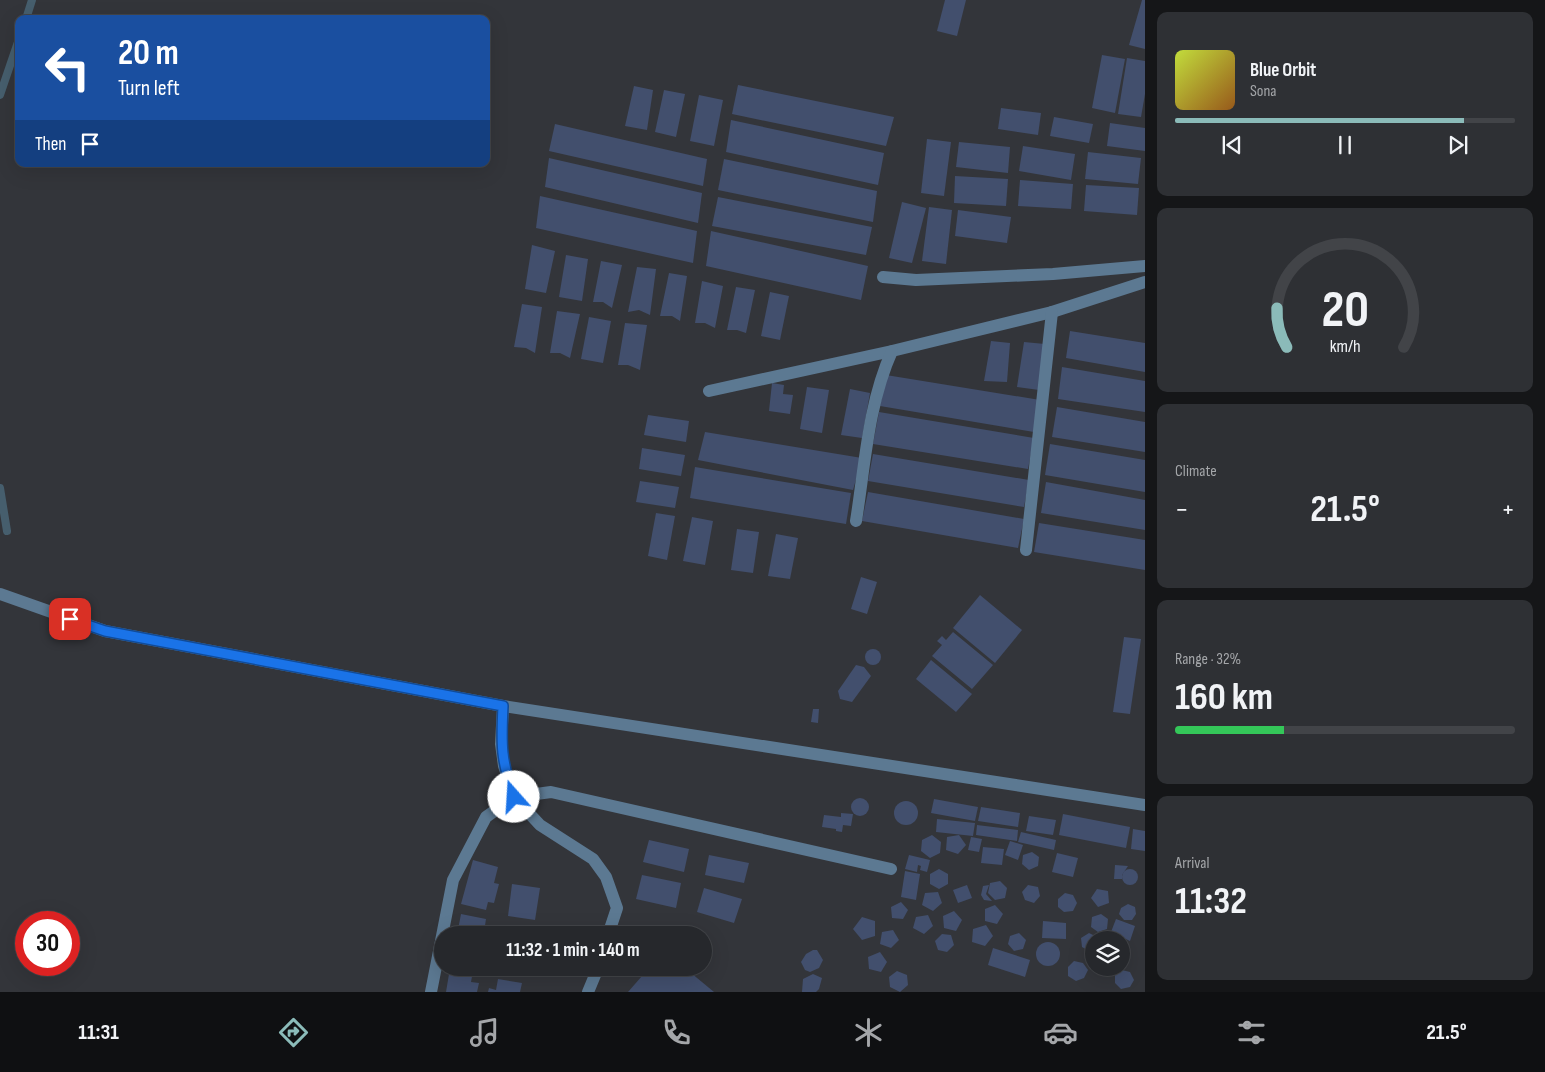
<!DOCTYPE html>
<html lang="en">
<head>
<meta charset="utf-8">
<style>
  body { margin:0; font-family:"Sofia Sans Condensed",sans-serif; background:#2e3034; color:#f1f3f6; height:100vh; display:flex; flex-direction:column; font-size:19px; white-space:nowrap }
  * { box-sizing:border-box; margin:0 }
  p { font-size:16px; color:#a4a6a9 }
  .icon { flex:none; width:28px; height:28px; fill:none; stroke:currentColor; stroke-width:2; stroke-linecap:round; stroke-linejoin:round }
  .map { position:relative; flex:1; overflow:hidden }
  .details { display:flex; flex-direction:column; gap:12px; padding:12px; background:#151618; width:400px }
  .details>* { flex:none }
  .guide { position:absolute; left:15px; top:15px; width:475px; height:152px; border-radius:10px; box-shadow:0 5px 20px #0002,0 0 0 1px #424448; background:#1a4fa0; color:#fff; overflow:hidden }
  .buttons { position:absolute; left:1085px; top:931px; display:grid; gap:10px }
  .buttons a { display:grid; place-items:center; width:45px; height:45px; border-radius:50%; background:#26282c; box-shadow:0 5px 20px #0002,0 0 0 1px #424448; font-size:25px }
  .speed { position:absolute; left:15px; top:911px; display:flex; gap:10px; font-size:25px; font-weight:700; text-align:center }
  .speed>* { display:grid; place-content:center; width:65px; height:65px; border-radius:50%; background:#26282c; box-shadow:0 5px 20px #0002,0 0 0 1px #424448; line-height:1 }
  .speed .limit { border:8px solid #d22; background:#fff; color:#111 }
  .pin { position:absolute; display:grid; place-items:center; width:42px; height:42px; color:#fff; margin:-21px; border-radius:10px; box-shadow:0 2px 8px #0006 }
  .me { position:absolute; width:55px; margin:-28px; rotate:341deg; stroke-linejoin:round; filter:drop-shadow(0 0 4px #0008) }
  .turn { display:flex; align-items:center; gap:18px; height:105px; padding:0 20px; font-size:22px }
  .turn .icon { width:65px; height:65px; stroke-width:2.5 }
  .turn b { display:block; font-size:35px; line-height:42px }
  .then { display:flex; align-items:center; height:48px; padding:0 20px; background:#0003; gap:10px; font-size:19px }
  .big { font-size:38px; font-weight:700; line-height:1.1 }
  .details .tile { flex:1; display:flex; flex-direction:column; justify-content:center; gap:8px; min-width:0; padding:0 18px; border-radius:10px; background:#2e3034 }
  .details .dial { align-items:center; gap:0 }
  .dial svg { height:130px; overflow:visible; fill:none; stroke:#424448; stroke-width:7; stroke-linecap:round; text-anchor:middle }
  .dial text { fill:#f1f3f6; stroke:none }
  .song { display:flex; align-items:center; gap:15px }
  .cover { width:60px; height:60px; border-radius:8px; background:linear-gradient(135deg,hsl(70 70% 55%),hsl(30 70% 35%)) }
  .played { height:5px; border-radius:2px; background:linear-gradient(90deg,#8bbbb9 85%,#424448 85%) }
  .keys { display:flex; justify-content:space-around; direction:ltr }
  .heat { display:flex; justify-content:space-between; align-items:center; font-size:28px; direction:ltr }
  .charge { height:8px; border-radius:4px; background:linear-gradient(90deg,#34c759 32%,#424448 0) }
  .trip { position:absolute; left:434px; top:926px; width:278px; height:50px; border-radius:25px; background:#26282c; box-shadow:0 5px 20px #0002,0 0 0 1px #424448; font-weight:700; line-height:50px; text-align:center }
  .menu { display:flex; height:80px; justify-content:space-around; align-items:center; background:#0f1012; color:#a4a6a9 }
  .menu .icon { width:35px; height:35px }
  .menu .on { color:#8bbbb9 }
  .menu b { font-size:22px; color:#f1f3f6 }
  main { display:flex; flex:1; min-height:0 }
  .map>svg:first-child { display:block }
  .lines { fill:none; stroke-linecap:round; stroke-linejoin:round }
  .stream { stroke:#465e6d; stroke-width:8 }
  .building { fill:#424f6d }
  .minor { stroke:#5c7992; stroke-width:12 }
  .route-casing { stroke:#114b97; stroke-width:12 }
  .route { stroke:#1a73e8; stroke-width:9 }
</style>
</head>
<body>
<main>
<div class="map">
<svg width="1145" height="992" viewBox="0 0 1145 992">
  <rect width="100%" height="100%" fill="#33353a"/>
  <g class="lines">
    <g class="stream">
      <path d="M26 19 32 0"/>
      <path d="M0 95 19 39"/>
      <path d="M0 488 7 531"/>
    </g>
  </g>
  <g class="building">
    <path d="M945 0H966L957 36 937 31Z"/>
    <path d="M1142 0H1145V49L1129 45Z"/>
    <path d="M1102 55 1125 59 1115 113 1092 108Z"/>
    <path d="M1127 58 1145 61V94L1141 117 1118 114Z"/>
    <path d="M738 85 894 117 886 146 732 114Z"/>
    <path d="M634 86 653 90 647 130 625 126Z"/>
    <path d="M664 90 685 94 676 137 655 132Z"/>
    <path d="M699 95 723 100 714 146 690 141Z"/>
    <path d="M1001 108 1041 113 1038 135 998 129Z"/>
    <path d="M1054 117 1093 124 1089 143 1050 136Z"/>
    <path d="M731 120 884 153 878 185 726 152Z"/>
    <path d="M1110 123 1145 128V151L1107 146Z"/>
    <path d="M555 124 707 159 703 186 549 151Z"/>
    <path d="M927 139 951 142 944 196 921 193Z"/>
    <path d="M959 142 1010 147 1008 173 956 167Z"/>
    <path d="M1023 146 1075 154 1071 180 1019 171Z"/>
    <path d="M1088 152 1141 158 1138 184 1085 179Z"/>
    <path d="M549 158 702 193 698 223 545 187Z"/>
    <path d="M724 159 877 191 873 222 718 190Z"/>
    <path d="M955 176 1008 179 1006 206 954 203Z"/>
    <path d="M1020 180 1073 184 1071 209 1018 206Z"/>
    <path d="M1086 185 1139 188 1137 215 1084 211Z"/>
    <path d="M540 196 697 231 693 263 536 228Z"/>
    <path d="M718 197 872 227 866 255 712 226Z"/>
    <path d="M902 202 926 208 912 263 889 258Z"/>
    <path d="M929 207 952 210 946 264 922 261Z"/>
    <path d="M958 210 1011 217 1007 243 955 236Z"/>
    <path d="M711 231 868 266 861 300 706 266Z"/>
    <path d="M532 245 555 251 546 293 525 289Z"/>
    <path d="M566 255 588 259 582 301 559 297Z"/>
    <path d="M601 261 622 265 612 308 603 302H593Z"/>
    <path d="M637 267 656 269 650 315 639 310 628 312Z"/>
    <path d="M669 273 687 276 680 321 672 316H660Z"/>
    <path d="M702 281 723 286 715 328 705 323H695Z"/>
    <path d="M736 287 755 290 746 333 737 330H727Z"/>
    <path d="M770 292 789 296 780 340 761 336Z"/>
    <path d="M522 304 542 307 535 353 526 348 514 347Z"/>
    <path d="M557 311 580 314 570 358 560 353H550Z"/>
    <path d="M589 317 611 321 603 363 581 359Z"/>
    <path d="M625 323 647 325 640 370 628 365H618Z"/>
    <path d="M1070 331 1145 343V372L1066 358Z"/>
    <path d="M991 341 1010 343 1007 382 984 381Z"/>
    <path d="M1024 342 1045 344 1039 390 1017 387Z"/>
    <path d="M1062 367 1145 381V412L1058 399Z"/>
    <path d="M886 375 1040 400 1034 432 880 406Z"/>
    <path d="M772 383 784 385 783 394 793 395 790 414 769 411Z"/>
    <path d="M807 387 829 390 822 433 800 429Z"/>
    <path d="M850 389 870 393 862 438 841 435Z"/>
    <path d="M1057 407 1145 422V452L1052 437Z"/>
    <path d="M879 412 1034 438 1028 469 873 444Z"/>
    <path d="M648 415 689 421 686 442 644 435Z"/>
    <path d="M705 432 862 458 853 490 698 460Z"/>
    <path d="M1050 444 1145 460V492L1045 475Z"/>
    <path d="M642 448 685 455 681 476 639 469Z"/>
    <path d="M873 454 1029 480 1024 507 868 481Z"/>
    <path d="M695 467 851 493 846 524 690 498Z"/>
    <path d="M640 481 679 487 675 508 636 502Z"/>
    <path d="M1046 482 1145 500V530L1041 513Z"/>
    <path d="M868 492 1024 519 1018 548 862 521Z"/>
    <path d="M656 513 675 516 667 560 648 556Z"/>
    <path d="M692 517 713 521 705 565 683 561Z"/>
    <path d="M1039 523 1145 540V570L1034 552Z"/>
    <path d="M737 529 759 532 753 573 731 570Z"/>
    <path d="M776 534 798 538 790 579 768 576Z"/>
    <path d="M861 577 877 582 867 614 851 609Z"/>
    <path d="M980 595 1022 630 995 663 953 628Z"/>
    <path d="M953 632 993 665 972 689 932 656 942 645 937 641 942 636 946 640Z"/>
    <path d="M1124 637 1141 639 1130 714 1113 712Z"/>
    <circle cx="873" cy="657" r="8"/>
    <path d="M931 660 972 694 956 712 916 679Z"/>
    <path d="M856 665 864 667 871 676 852 702 840 699 838 691Z"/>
    <path d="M813 709H819L818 723 811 722Z"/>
    <circle cx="860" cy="807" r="9"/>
    <path d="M934 799 978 807 975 821 931 813Z"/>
    <circle cx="906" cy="813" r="12"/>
    <path d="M981 807 1020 813 1018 827 978 821Z"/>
    <path d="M841 813 853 814 851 826 843 825 842 832 836 831V829L822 827 824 815 841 817Z"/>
    <path d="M1063 814 1130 827 1126 848 1059 835Z"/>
    <path d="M1029 816 1056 820 1053 835 1026 831Z"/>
    <path d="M937 819 975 823 973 836 936 832Z"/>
    <path d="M977 825 1018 830 1017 841 976 835Z"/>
    <path d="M1133 829 1145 831V851L1131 849Z"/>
    <path d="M1021 832 1056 840 1054 850 1018 842Z"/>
    <path d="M932 835 941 842 940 853 930 858 921 851 922 840Z"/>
    <path d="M959 835 966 845 958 854 946 850 947 837Z"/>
    <path d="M971 837 982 839 979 852 968 850Z"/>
    <path d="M649 840 689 849 684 872 643 862Z"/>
    <path d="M1010 841 1023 845 1018 860 1005 855Z"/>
    <path d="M983 847 1004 849 1002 865 981 863Z"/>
    <path d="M1032 852 1039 857 1038 866 1029 870 1022 864 1023 855Z"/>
    <path d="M1057 853 1078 858 1073 877 1052 872Z"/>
    <path d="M709 855 749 863 744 883 705 875Z"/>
    <path d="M909 855 930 860 927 872 920 870 921 866 918 865 917 872 905 869Z"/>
    <path d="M473 860 498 867 494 883 499 884 494 903 488 902 486 910 461 904Z"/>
    <path d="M1115 865 1128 866 1122 875V879H1114Z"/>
    <path d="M939 869 948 874V884L939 889 930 884V874Z"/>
    <circle cx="1130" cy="877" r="8"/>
    <path d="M905 871 920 874 916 900 901 897Z"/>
    <path d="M642 875 681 883 676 908 636 899Z"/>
    <path d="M1000 881 1007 888 1005 898 995 900 988 893 990 883Z"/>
    <path d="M512 884 540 888 535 920 508 916Z"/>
    <path d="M967 885 972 898 958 903 953 890Z"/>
    <path d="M989 885 986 894 992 901 984 900 981 895 983 886Z"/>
    <path d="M1028 885 1038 887 1040 896 1034 903 1025 900 1022 892Z"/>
    <path d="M704 888 742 899 734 923 697 912Z"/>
    <path d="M1097 889 1108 891 1109 903 1098 907 1091 898Z"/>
    <path d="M938 892 942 903 933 911 922 905 925 893Z"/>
    <path d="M1065 893 1073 895 1077 903 1073 911 1064 912 1058 907V899Z"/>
    <path d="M901 902 908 910 903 919 892 918 891 907Z"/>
    <path d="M1128 904 1135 907 1136 914 1132 920H1124L1119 914 1121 908Z"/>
    <path d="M995 905 1003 914 997 924 985 921V909Z"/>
    <path d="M954 911 962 920 956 931 944 928 943 916Z"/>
    <path d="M461 914 486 919 484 932 490 933V935H457Z"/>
    <path d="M1101 914 1108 919 1107 929 1098 932 1091 927 1092 917Z"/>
    <path d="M928 915 933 926 924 934 913 928 916 917Z"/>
    <path d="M862 917 875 921V936L862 940 853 929Z"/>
    <path d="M1116 919 1135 926 1130 941 1111 932Z"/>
    <path d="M1043 921 1066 923V939L1042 938Z"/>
    <path d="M509 925 534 931 533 935H506Z"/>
    <path d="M986 925 993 936 985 946 972 942 973 929Z"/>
    <path d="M893 930 899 940 891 948 880 944 882 932Z"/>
    <path d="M1019 933 1026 940 1023 949 1014 951 1008 944 1010 936Z"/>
    <path d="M1089 933 1097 937V940H1094V948L1089 951 1082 947 1081 938Z"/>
    <path d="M942 934 951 935 954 945 947 952 938 950 935 941Z"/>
    <path d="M1113 935 1121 940H1102Z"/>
    <circle cx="1048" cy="954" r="12"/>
    <path d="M993 948 1030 960 1025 977 988 965Z"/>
    <path d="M813 950H817L823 960 819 968 810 972 805 970 801 962 806 954Z"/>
    <path d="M880 952 887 962 881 972 869 969 868 957Z"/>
    <path d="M1074 961 1083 963 1088 970 1084 978 1076 981 1068 976V967Z"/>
    <path d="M450 968 473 971 471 982 479 983 477 992H446Z"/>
    <path d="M509 968H526L525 972Z"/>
    <path d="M649 968H685L714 992H628Z"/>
    <path d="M1122 970 1130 972 1134 980 1130 987 1121 989 1115 983V975Z"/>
    <path d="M897 971 907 975 908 985 900 992 890 987 889 977Z"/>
    <path d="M813 974 822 978 819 989 816 992H802L803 979Z"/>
    <path d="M498 979 522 983 520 992H488L489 988 496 990Z"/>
  </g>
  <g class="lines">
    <g class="minor">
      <path d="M883 277 916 280 1053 274 1145 266"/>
      <path d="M709 391 892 351 1052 312 1145 282"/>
      <path d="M856 521C865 465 868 404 892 351"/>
      <path d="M1026 550 1052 312"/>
      <path d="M0 594 105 631 503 706 1145 805"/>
      <path d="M503 706 501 744 504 766 514 797 540 825 593 859 606 877 617 908 608 935"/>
      <path d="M431 992 453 880 486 817 514 797 551 792 891 869"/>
      <path d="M588 992 598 968"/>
    </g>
  </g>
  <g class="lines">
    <g class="route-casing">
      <path id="route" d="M70 619 105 631 503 706C501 745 501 760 514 797"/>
    </g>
    <use href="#route" class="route"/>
  </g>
</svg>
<div class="buttons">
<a><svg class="icon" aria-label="layers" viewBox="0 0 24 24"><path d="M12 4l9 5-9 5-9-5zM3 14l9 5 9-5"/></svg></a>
</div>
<div class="speed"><div class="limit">30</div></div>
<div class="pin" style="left:70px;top:619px;background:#d93025"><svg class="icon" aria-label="arrive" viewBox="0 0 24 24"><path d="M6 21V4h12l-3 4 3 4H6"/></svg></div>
<svg class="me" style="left:514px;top:797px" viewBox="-20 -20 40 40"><circle r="19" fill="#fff"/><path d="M0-13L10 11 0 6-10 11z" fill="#1a73e8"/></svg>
<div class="trip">11:32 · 1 min · 140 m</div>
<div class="guide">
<div class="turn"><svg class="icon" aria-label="left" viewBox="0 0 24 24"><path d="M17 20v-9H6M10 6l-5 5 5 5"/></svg><div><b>20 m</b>Turn left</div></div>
<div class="then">Then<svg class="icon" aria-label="arrive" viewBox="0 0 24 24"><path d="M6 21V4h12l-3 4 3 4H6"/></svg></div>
</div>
</div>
<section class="details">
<div class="tile">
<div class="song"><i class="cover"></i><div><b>Blue Orbit</b><p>Sona</p></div></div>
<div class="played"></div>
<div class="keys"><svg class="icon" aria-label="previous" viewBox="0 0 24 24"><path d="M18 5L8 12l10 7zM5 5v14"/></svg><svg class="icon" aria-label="pause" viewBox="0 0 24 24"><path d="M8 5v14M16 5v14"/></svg><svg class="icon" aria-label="next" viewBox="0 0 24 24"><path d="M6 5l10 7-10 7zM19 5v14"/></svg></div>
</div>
<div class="tile dial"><svg viewBox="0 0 100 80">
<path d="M14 69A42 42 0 1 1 86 69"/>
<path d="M14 69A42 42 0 0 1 8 45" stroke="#8bbbb9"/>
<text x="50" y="56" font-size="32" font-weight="700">20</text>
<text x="50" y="72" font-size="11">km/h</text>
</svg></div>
<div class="tile"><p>Climate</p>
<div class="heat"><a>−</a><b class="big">21.5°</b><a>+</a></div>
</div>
<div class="tile"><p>Range · 32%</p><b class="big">160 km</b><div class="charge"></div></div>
<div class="tile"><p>Arrival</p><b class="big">11:32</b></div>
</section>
</main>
<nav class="menu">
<b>11:31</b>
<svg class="icon on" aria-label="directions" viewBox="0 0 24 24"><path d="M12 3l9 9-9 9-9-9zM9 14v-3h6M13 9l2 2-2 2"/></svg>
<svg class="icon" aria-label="music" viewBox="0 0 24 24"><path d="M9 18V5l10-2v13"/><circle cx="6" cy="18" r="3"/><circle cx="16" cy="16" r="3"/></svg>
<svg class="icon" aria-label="phone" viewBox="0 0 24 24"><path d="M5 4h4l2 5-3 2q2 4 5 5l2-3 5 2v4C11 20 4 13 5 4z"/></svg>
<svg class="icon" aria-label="climate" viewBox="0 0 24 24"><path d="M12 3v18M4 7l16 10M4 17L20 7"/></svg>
<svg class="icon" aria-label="car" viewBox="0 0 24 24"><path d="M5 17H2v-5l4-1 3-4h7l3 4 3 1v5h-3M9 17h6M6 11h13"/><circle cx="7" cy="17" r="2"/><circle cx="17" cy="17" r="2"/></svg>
<svg class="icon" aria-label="filters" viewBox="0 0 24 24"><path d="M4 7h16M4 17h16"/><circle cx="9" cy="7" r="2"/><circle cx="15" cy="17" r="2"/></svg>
<b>21.5°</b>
</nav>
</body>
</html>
